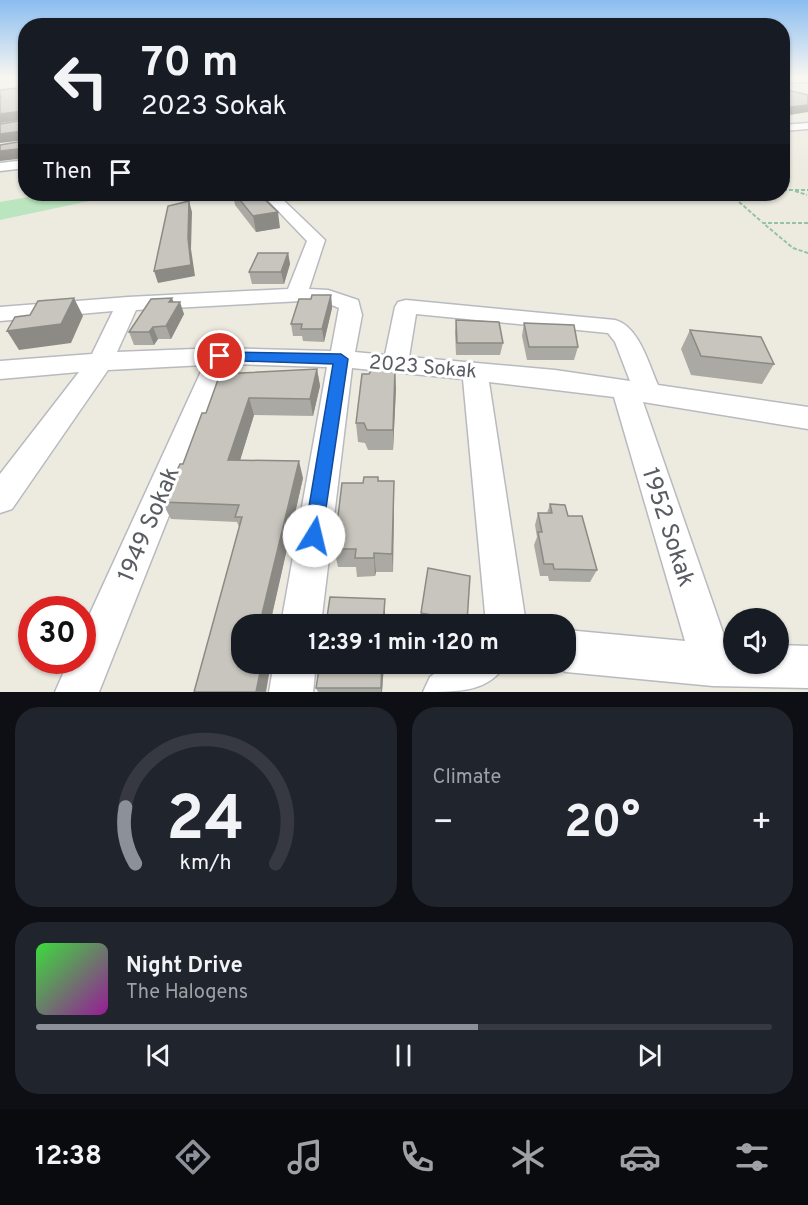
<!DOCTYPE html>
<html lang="en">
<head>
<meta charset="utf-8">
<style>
  body { margin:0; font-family:Overpass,sans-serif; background:#20242c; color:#f1f3f6; height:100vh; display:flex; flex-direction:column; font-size:22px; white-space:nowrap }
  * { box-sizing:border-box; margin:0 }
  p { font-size:20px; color:#9ea1a6 }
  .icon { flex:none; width:33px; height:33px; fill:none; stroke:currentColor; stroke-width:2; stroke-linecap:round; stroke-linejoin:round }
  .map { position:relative; height:692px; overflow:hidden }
  .sheet { display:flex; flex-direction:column; gap:15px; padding:15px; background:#0d0f14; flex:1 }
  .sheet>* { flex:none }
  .top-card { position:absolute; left:18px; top:18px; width:772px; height:183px; border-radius:24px; box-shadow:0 2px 4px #0004; background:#171b24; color:#f1f3f6; overflow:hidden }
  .tools { position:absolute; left:723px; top:608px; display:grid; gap:12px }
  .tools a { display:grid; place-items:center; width:66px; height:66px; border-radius:50%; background:#171b24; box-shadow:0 2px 4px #0004; font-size:30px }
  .speed { position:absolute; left:18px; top:596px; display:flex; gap:12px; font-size:30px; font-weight:700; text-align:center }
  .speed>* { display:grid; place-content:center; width:78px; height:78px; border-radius:50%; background:#171b24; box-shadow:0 2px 4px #0004; line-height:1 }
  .speed .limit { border:9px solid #d22; background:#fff; color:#111 }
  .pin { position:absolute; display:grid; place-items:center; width:51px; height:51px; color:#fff; margin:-26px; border:3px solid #fff; border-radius:50%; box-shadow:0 2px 6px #0007 }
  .me { position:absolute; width:66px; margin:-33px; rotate:9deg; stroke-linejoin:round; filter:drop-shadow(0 0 4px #0008) }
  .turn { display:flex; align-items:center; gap:21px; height:126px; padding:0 24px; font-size:27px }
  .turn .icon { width:78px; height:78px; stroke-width:2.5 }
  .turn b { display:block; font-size:42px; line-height:51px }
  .then { display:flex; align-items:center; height:57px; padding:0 24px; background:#0003; gap:12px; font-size:22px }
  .big { font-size:45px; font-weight:700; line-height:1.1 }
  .sheet .widget { flex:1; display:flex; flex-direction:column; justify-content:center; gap:9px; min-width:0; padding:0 21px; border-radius:24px; background:#20242c }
  .sheet .dial { align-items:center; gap:0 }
  .dial svg { height:156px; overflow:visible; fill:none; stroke:#363941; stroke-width:7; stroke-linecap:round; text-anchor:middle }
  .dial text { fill:#f1f3f6; stroke:none }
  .song { display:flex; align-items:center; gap:18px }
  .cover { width:72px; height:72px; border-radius:9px; background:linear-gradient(135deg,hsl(120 70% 55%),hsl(300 70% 35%)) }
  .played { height:6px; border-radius:3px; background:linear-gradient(90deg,#8c9099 60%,#363941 60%) }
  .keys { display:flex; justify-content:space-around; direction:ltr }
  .heat { display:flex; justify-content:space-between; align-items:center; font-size:33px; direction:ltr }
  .sheet .tiles { flex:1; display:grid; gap:15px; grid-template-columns:1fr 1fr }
  .widget:last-child { grid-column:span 2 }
  .trip { position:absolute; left:231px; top:614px; width:345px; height:60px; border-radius:24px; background:#171b24; box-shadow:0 2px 4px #0004; font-weight:700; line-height:60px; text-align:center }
  .tab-bar { display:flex; height:96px; justify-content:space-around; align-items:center; background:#090b0e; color:#9ea1a6 }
  .tab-bar .icon { width:42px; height:42px }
  .tab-bar .selected { color:#8c9099 }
  .tab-bar b { font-size:27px; color:#f1f3f6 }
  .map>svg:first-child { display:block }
  .green { fill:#bbe5bf }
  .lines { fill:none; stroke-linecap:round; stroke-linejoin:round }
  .minor-casing { stroke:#b8bac0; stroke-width:3 }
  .path { stroke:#93c4a6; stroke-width:2; stroke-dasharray:4 2; stroke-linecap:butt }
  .minor { fill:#fff; fill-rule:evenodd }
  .wall { fill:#aba9a3 }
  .shaded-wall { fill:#8b8a84 }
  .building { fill:#c7c5bd; stroke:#8b8a84; stroke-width:1.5 }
  .route { fill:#1a73e8; stroke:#114b97; stroke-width:1.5 }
  .labels { text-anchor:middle; stroke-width:6; stroke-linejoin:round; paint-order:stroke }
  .street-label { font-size:20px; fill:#595c62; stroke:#fff }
  .near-street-label { font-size:24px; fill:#595c62; stroke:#fff }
</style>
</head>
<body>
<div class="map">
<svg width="808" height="692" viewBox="0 0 808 692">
  <rect width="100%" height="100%" fill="#edebe0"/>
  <path class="green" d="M45 194H122L0 220V202Z"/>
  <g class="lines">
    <g class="minor-casing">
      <g id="minor">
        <path d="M783 77H808V82L783 83Z"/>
        <path d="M808 123V129L783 131V125Z"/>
        <path d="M26 160V168L0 171V163Z"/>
        <path d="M262 194H277L325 240 309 289 328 290 358 300 362 315 355 352 385 355 395 307 398 302 406 300 615 320C639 326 649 365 658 385L808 407V429L643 402 727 644H734V663H778V645L808 646V688L713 686 566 672 551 666 550 663H566V630L685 641 614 397 489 382 526 624H486L463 379 352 368 321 624H281L327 367 229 364 99 692H55L69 660H82V631L204 365 108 370 12 509 0 513V474L79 372 0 379V361L92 354 113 311 0 321V307L128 297 288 289 307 241ZM302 301 327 303 339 308 331 351 220 348 117 352 136 310ZM416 314 608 333 615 342 630 381 555 370 409 357Z"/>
        <path d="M274 663H316L313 692H269Z"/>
        <path d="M449 663H506C490 692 459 692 423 692L430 677Z"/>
      </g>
    </g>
    <g class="path">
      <path d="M783 190H808"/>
      <path d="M795 191 807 195"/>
      <path d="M730 194 762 222"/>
      <path d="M808 223H763L793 248 808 253"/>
    </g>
    <use href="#minor" class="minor"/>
  </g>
  <g class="wall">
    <path d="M233 194H259L280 228 256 232 235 205Z"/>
    <path d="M288 253 290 264 284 284H252L249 272Z"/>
    <path d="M331 295 332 308 324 342 303 341 302 336H293L291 324 311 299Z"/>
    <path d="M173 302 184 314 171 339H158L154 345H134L129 332Z"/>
    <path d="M456 320 503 343 500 355H456L455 333Z"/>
    <path d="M524 323 578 347 574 360H527L522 336Z"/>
    <path d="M690 330 774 364 762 384 691 375 681 349Z"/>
    <path d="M317 369 320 386 313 416 254 415 240 460 303 478 272 615 242 624 239 527 237 522 171 519 162 502 183 464 206 413Z"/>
    <path d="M396 388 393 450H368L365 443 358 442 356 423Z"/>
    <path d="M378 477V481H394L393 572H376L375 576 357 577 356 567H338L334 549 363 483Z"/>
    <path d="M550 504 568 516 597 570 590 582 549 581 548 576H540L534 545 537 537 535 525 538 513H547Z"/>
    <path d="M470 576 466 624H420L421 613Z"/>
    <path d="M320 663H384L382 692H318L316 688Z"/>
  </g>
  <g class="shaded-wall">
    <path d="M808 105V112L783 116 784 108Z"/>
    <path d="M22 111 26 119 0 123V114Z"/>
    <path d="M22 131 26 140 0 143V134Z"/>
    <path d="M26 148V158L0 161V151Z"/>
    <path d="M189 201 192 212 191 249 195 276 158 283 154 271Z"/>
    <path d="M278 212 280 228 256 232 253 216Z"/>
    <path d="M288 253 290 264 284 284 281 272Z"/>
    <path d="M331 295 332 308 324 342 322 329Z"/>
    <path d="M74 298 83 316 71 343 19 350 7 331Z"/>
    <path d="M172 298 176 309 180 302 184 314 171 339 166 326 169 302Z"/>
    <path d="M153 327 158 339 154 345 149 332Z"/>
    <path d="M317 369 320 386 313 416 310 399Z"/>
    <path d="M395 369 396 388 393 450V430Z"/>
    <path d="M249 398 254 415 235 477 228 460Z"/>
    <path d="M299 461 303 478 272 615 275 624H270L262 614Z"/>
    <path d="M394 481V501L393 572 392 554Z"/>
    <path d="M374 553 376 572 375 576 374 558Z"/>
    <path d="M385 599V624H383Z"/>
    <path d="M262 663H271L266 692H256Z"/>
    <path d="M382 663H384L382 692H381Z"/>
  </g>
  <g class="building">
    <path d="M25 87 26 148 0 151V145L24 141 22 131 0 134V124L24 120 22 111 0 114V97H1L0 96V90Z"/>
    <path d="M783 89 808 95V105L783 108Z"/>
    <path d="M235 194H259L278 212 253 216Z"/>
    <path d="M189 201 188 238 191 265 154 271 168 206Z"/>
    <path d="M258 253H288L281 272H249Z"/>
    <path d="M312 295H331L322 329H301L302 324H291L299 299H311Z"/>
    <path d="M74 298 61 324 7 331 15 317 30 315 38 301Z"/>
    <path d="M172 298 169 302H180L166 326 153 327 149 332H129L151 299Z"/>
    <path d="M456 320 499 322 503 343H457Z"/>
    <path d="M524 323 574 325 578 347H529Z"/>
    <path d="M690 330 761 337 774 364 701 356Z"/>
    <path d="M317 369 310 399 249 398 228 460 299 461 262 614H271L270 624H242V663H262L256 692H194L242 517H235L239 505 162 502 180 464H183L202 413H206L220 374Z"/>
    <path d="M372 369H395L393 430H367L364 423H356L362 374H369Z"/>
    <path d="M364 477H378V481H394L392 554 374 553V558H355L356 549H334L342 483H363Z"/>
    <path d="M550 504 565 505 568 516H582L597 570 554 569 553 564H544L538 532H542L538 513H552Z"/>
    <path d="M428 568 470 576 467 622 421 613Z"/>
    <path d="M330 597 385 599 383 624H326Z"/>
    <path d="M320 663H382L381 688H316Z"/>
  </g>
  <linearGradient id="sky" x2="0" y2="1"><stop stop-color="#8abdf1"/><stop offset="0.44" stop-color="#f7f6f1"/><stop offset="1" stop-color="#f7f6f1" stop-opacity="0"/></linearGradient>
  <rect width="808" height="174" fill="url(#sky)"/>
  <path class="route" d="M220 352 341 354 348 359 321 542 314 545 307 542 304 536 333 364 215 360V353Z"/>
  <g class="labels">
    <g class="street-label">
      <text transform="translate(423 366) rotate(5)" y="7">2023 Sokak</text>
    </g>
    <g class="near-street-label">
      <text transform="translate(148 524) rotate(-67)" y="8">1949 Sokak</text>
      <text transform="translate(669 527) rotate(72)" y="8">1952 Sokak</text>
    </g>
  </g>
</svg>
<div class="tools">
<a><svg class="icon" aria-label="sound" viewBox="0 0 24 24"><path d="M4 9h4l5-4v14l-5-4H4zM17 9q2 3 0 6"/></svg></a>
</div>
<div class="speed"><div class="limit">30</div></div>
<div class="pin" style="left:220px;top:356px;background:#d93025"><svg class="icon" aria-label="arrive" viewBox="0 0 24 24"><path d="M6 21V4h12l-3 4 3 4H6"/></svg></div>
<svg class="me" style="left:314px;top:536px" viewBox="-20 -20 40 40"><circle r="19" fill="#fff"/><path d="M0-13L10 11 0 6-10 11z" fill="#1a73e8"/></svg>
<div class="trip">12:39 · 1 min · 120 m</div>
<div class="top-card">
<div class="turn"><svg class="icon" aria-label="left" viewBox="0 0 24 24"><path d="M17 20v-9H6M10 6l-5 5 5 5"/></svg><div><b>70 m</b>2023 Sokak</div></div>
<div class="then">Then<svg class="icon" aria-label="arrive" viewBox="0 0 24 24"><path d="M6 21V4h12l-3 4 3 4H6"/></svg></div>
</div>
</div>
<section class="sheet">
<div class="tiles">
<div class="widget dial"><svg viewBox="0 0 100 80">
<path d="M14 69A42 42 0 1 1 86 69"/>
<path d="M14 69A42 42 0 0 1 9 40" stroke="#8c9099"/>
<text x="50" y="56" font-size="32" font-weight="700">24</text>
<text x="50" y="72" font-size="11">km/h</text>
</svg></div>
<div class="widget"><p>Climate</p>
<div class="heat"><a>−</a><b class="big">20°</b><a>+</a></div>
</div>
<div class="widget">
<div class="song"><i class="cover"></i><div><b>Night Drive</b><p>The Halogens</p></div></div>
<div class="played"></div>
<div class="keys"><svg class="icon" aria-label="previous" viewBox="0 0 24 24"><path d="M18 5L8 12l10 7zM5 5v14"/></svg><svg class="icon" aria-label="pause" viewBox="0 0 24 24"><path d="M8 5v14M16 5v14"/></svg><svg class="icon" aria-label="next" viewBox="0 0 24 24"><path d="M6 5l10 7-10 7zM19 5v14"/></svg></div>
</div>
</div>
</section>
<nav class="tab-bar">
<b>12:38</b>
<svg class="icon selected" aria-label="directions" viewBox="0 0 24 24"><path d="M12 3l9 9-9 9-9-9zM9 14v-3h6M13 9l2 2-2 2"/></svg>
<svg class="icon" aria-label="music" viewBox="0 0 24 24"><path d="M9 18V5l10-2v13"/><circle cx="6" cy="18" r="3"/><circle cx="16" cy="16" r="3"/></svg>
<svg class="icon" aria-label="phone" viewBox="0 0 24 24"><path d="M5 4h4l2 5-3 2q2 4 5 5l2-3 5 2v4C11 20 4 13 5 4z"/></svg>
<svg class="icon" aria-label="climate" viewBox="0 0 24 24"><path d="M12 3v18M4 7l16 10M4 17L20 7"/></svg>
<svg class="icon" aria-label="car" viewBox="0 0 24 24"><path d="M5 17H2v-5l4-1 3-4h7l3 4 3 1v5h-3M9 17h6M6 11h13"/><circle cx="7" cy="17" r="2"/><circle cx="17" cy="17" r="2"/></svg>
<svg class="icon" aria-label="filters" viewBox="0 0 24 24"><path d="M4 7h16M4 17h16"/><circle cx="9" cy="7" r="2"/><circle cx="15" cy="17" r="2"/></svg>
</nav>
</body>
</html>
